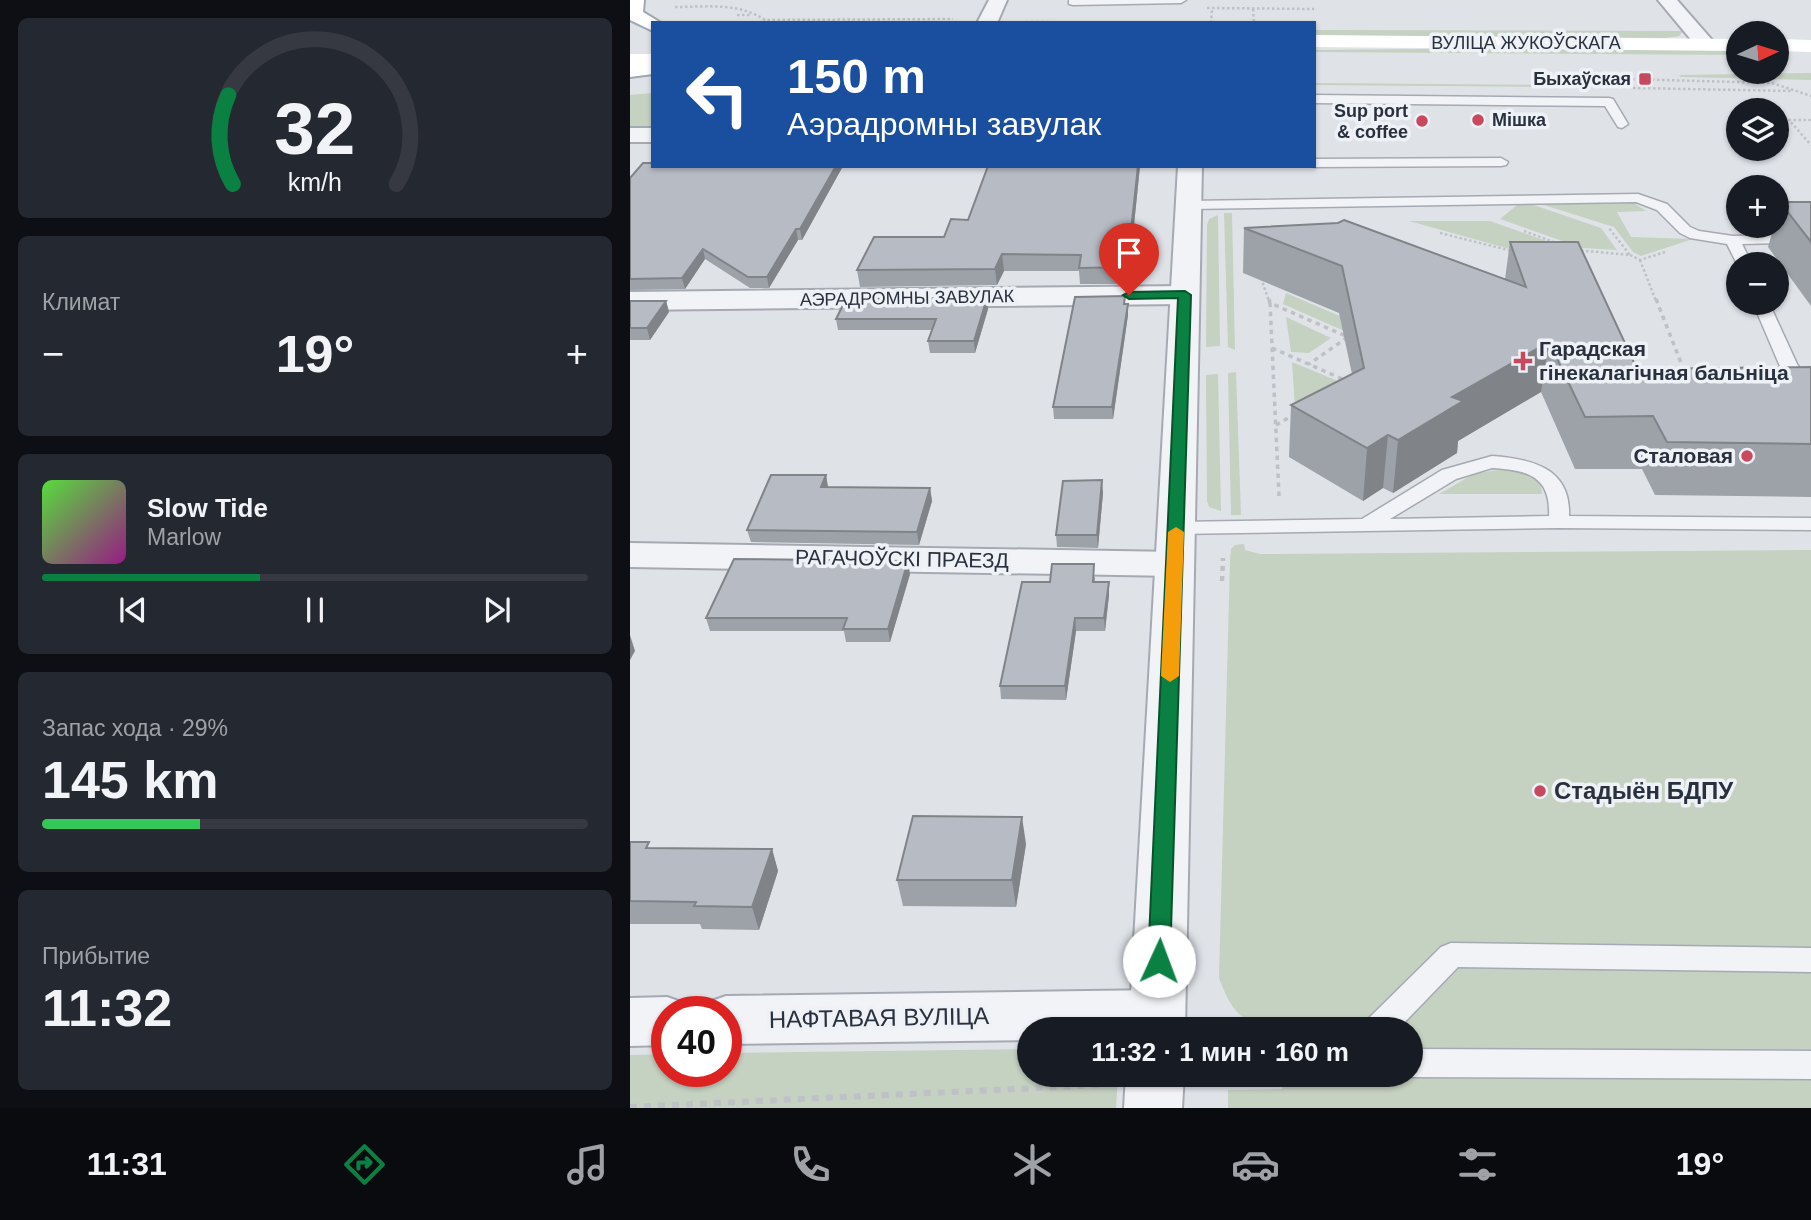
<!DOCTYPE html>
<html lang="ru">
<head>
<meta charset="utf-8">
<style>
  body { margin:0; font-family:Helvetica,sans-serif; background:#242831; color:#f1f3f6; height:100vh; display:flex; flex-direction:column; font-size:26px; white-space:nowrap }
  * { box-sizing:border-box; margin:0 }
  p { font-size:23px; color:#9ea1a6 }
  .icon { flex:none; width:38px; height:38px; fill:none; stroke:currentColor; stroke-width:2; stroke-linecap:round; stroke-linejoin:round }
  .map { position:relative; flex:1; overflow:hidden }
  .side { display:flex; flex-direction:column; gap:18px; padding:18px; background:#0d0f14; width:630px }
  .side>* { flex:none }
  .guide { position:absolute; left:21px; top:21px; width:665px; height:147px; border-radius:0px; box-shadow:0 2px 5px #0004; background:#1a4fa0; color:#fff; overflow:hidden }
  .needle { width:46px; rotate:86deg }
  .buttons { position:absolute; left:1096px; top:21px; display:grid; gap:14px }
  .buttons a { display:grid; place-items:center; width:63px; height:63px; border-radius:50%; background:#171b24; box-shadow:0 2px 5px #0004; font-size:35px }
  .speed { position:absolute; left:21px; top:996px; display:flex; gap:14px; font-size:35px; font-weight:700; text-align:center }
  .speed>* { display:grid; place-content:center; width:91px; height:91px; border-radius:50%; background:#171b24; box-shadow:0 2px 5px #0004; line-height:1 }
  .speed .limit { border:10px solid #d22; background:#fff; color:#111 }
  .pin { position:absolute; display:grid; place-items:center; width:60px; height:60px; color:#fff; margin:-72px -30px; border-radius:50% 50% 50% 0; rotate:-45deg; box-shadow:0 0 7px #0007 }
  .pin .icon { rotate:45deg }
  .me { position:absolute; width:77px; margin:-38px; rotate:2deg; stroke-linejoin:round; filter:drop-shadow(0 0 5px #0008) }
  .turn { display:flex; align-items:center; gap:24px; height:147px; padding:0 21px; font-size:32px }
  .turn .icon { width:91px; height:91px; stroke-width:2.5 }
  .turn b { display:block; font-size:49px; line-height:60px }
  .big { font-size:52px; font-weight:700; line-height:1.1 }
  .side .card { flex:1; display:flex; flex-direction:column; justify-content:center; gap:10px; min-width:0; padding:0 24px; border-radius:10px; background:#242831 }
  .side .dial { align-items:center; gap:0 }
  .dial svg { height:182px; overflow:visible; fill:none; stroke:#363941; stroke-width:7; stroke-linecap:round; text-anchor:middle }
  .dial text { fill:#f1f3f6; stroke:none }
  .song { display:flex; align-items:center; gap:21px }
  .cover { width:84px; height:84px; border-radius:10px; background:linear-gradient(135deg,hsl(110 70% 55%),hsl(310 70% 35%)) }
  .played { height:7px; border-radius:4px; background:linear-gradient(90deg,#0b8043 40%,#363941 40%) }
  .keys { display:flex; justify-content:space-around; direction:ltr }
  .heat { display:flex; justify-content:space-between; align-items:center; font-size:38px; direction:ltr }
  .charge { height:10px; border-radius:5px; background:linear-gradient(90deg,#34c759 29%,#363941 0) }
  .trip { position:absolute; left:387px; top:1017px; width:406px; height:70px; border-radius:35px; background:#171b24; box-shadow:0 2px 5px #0004; font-weight:700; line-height:70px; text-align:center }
  .tab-bar { display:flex; height:112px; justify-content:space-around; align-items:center; background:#090b0e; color:#9ea1a6 }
  .tab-bar .icon { width:49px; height:49px }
  .tab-bar .current { color:#0b8043 }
  .tab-bar b { font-size:32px; color:#f1f3f6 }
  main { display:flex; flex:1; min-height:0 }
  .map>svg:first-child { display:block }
  .green { fill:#c5d1c1 }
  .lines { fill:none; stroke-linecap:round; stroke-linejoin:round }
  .service-casing { stroke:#a5aab2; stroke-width:3 }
  .minor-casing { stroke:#a5aab2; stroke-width:4 }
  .tertiary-casing { stroke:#a5aab2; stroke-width:4 }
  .primary-casing { stroke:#9fa7b3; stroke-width:4 }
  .path-far3 { stroke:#bec1c6; stroke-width:2.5; stroke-dasharray:2.5 2.5; stroke-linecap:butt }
  .path-far2 { stroke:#bec1c6; stroke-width:3.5; stroke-dasharray:4.5 4.5; stroke-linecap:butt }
  .path-far1 { stroke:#bec1c6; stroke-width:4.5; stroke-dasharray:5 5; stroke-linecap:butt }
  .path { stroke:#bec1c6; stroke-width:6; stroke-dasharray:7 7; stroke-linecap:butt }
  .service { fill:#f2f3f6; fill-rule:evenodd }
  .minor { fill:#f2f3f6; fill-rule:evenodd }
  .tertiary { fill:#f2f3f6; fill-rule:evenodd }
  .secondary { fill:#fff; fill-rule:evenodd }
  .primary { fill:#fff; fill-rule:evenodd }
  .wall { fill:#9da2a9 }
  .shaded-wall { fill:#808489 }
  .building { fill:#b7bcc4; stroke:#808489; stroke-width:2 }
  .route { fill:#0b8043; stroke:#07532c; stroke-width:2 }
  .slow { fill:#f59e0b }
  .poi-dot { fill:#c8495d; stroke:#eef1f5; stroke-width:2.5 }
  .labels { text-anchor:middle; stroke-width:7; stroke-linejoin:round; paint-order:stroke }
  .far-street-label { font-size:18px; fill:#29313e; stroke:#eef1f5 }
  .far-poi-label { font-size:18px; font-weight:bold; fill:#29313e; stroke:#eef1f5; text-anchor:end }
  .poi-label { font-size:21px; font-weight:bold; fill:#29313e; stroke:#eef1f5; text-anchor:start }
  .street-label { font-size:21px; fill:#29313e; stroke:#eef1f5 }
  .near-poi-label { font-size:24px; font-weight:bold; fill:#29313e; stroke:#eef1f5; text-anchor:start }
  .near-street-label { font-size:24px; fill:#29313e; stroke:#eef1f5 }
</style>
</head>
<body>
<main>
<section class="side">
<div class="card dial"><svg viewBox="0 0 100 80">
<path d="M14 69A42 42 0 1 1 86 69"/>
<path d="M14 69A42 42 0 0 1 12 30" stroke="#0b8043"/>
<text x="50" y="56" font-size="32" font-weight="700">32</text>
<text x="50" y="72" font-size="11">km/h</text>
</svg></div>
<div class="card"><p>Климат</p>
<div class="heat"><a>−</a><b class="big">19°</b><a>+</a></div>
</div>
<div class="card">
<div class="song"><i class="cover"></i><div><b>Slow Tide</b><p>Marlow</p></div></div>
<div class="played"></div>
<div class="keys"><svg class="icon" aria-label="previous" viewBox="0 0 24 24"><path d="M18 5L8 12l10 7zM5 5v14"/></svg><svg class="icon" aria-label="pause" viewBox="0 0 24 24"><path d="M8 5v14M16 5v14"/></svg><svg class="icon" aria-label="next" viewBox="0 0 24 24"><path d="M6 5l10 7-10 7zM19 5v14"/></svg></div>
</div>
<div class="card"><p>Запас хода · 29%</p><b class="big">145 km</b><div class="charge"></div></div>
<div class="card"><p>Прибытие</p><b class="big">11:32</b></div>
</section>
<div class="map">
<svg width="1181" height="1108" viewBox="0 0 1181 1108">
  <rect width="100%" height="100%" fill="#dfe3e8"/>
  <g class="green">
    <path d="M684 30 1053 31 1049 36 1035 38 684 36Z"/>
    <path d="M900 48 1108 50V55L684 52V50Z"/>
    <path d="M1181 73V80L1051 77 1049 75Z"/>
    <path d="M684 83 930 85V87L684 85Z"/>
    <path d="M23 93V132H0V95Z"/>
    <path d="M999 200 1016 211 987 212 1001 237 1063 239 1011 256 1003 252 984 227 901 201Z"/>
    <path d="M892 201 971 228 987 250 952 248 870 219Z"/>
    <path d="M594 213H602L605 350 598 347Z"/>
    <path d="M588 215 590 346 576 347 577 225 579 219Z"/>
    <path d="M779 221H860L936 248 880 249Z"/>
    <path d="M656 293 738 328 721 334 653 304Z"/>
    <path d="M656 317 701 338 679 353 661 352Z"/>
    <path d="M662 362 708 381 665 407Z"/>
    <path d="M606 372 611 515H601L598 373Z"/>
    <path d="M588 374 591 511 579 507 577 501 576 375Z"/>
    <path d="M873 469C888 471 912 474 912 494H809L844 474Z"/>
    <path d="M614 544 615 550 630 554 1181 550V1108H598V1090L652 1089V1075L780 1074V1029H642C608 1021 601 1009 589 978L600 561 601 549 605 545Z"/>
    <path d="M399 1049V1074L488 1075 486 1108H0V1055L37 1054V1071H96V1053Z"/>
  </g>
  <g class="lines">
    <g class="service-casing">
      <g id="service">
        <path d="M439 0H556L551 3 443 5 439 4Z"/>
        <path d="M684 95 979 98 983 99 998 124 992 128 988 127 975 106 684 103Z"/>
        <path d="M871 158 878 162 876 165 871 166 684 167 681 166H684V159Z"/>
        <path d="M1008 194 1037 204 1060 227 1069 231 1103 236 1181 234V242L1112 244 1122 264 1108 266 1097 244 1060 238 1050 233 1027 210 1006 202 558 209 551 205 558 201Z"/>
        <path d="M1123 303H1139L1167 364 1181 386V404L1175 403 1149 364Z"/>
        <path d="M862 456C902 459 941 468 939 516L1181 518V530L928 528 546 534 539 532 536 528 539 524 546 522 732 519 812 470ZM862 468C897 470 921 476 919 516L760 519 826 479Z"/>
        <path d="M821 943 1181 948V972L828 967 768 1029H733L737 1020 811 947Z"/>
        <path d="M780 1049 1181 1051V1079L780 1077 774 1074H780Z"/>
      </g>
    </g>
    <g class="minor-casing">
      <g id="minor">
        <path d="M359 0H377L367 23H347Z"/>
        <path d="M1028 0H1047L1082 40 1085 44 1082 48H1068Z"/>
        <rect x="0" y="128" width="23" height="14"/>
        <path d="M554 286 564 289 569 295 564 301 554 304 0 310V292Z"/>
        <path d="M0 543 545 552 559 556 564 564 559 572 545 576 0 567Z"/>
        <path d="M527 990 546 997 555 1014 547 1029H399V1040L96 1044V1012H72L76 1003 96 996Z"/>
        <path d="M37 997 57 1004 60 1012H37V1045L0 1046V998Z"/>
      </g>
    </g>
    <g class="tertiary-casing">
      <g id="tertiary">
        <path d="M548 166H572L555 1029H499Z"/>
        <path d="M496 1074H554L552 1108H494Z"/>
      </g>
    </g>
    <g class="primary-casing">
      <g id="primary">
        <path d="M0 0H14L13 12 31 23H23V31L0 20Z"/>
        <path d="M23 62V74L0 77V65Z"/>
      </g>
    </g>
    <g class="path-far3">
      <path d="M45 7C76 7 108 2 135 20L323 19"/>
      <path d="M577 8 684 9"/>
      <path d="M623 9 624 23"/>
      <path d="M107 15H122"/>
      <path d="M396 22H422"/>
      <path d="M581 23 582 9"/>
      <path d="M997 79 1142 83 1181 96"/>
      <path d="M1003 88 1163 91"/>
      <path d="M1181 120H1159L1181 145"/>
      <path d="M894 231 929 244"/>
      <path d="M810 233 882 251"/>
      <path d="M946 250 1000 255 978 227"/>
      <path d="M1000 255 1010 260 1035 252"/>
      <path d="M1010 260 1026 301"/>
      <path d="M631 278 639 301"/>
    </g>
    <g class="path-far2">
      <path d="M639 299 640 303"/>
      <path d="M1026 299 1055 373"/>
      <path d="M642 348 717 381"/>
      <path d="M646 425 663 415"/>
      <path d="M649 496 640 303 718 337 679 364"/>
    </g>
    <path class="path-far1" d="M592 581 593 558"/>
    <path class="path" d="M0 1107 471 1085"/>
    <use href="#service" class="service"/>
    <use href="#minor" class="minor"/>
    <use href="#tertiary" class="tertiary"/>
    <g class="secondary">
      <path d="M684 35 1108 39V51L684 47Z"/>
      <path d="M1146 39 1181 40V52L1146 51Z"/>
      <rect x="0" y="54" width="23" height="12"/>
    </g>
    <use href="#primary" class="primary"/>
  </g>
  <g class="wall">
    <path d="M23 166H213L172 240H168L139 288H120L75 259 55 289 0 290V178Z"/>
    <path d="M510 166 498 284H450L449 271H374L367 285 230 287 227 270 314 237 338 220Z"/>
    <path d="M1150 202H1181V306L1138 247 1144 226H1146V215Z"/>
    <path d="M614 228 875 279 880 242 1007 369 1181 367V497L1025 495 1012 469H945L911 392 828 441 827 453 763 493 753 488 733 501 659 457 661 405 722 374 709 313 613 273Z"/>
    <path d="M0 301H36L39 312 20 340H0Z"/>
    <path d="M495 304 498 315 483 419H424L423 407Z"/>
    <path d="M358 309 345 353H300L298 341 302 330H208L206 319Z"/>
    <path d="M196 475 198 487 300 488 302 501 289 545 121 542 117 530Z"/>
    <path d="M473 493 468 548 427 547 426 535Z"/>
    <path d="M280 574 260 642H216L214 631H80L76 618Z"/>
    <path d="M465 577V582L479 595 475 631H446L436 700 371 699 370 686 420 582Z"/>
    <path d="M0 842 21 848 142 849 148 871 129 930 72 929 70 924H0Z"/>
    <path d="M396 844 386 907 273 906 267 880Z"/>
  </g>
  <g class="shaded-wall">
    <path d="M206 166H213L172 240 170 229Z"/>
    <path d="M508 166H510L498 284 497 267Z"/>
    <path d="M166 229 168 240 139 288 137 277Z"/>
    <path d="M73 249 75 259 55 289 52 278Z"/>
    <path d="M372 254 374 271 367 285 365 269Z"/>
    <path d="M357 298 358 309 345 353 344 341Z"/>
    <path d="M36 301 39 312 20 340 17 328Z"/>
    <path d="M498 304V315L483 419 482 407Z"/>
    <path d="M919 342 911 392 828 441 827 453 763 493 768 440 822 397Z"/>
    <path d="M758 435 753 488 733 501 737 448Z"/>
    <path d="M196 475 198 488 191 487Z"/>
    <path d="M472 480 473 493 468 548 467 535Z"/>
    <path d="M300 488 302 501 289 545 287 532Z"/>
    <path d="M278 561 280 574 260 642 258 629Z"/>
    <path d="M479 582V595L475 631 474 618Z"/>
    <path d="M445 618 446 631 436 700 435 686Z"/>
    <path d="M0 635 5 651 0 660Z"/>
    <path d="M392 817 396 844 386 907 382 880Z"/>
    <path d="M142 849 148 871 129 930 122 907Z"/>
  </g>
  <g class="building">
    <path d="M13 163H23V166H206L170 229H166L137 277H118L73 249 52 278 0 279V178Z"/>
    <path d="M358 166H508L497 267 449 268 451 255 372 254 365 269 227 270 244 237H314L321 219 338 220Z"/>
    <path d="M1150 202H1181V242Z"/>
    <path d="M714 220 896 287 880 242H948L1007 369 1181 367V444L1037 442 1023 416 955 417 919 342 822 397 833 401 768 440 758 435 737 448 661 405 734 368 712 266 614 228 708 223Z"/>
    <path d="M495 296 494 304H498L482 407H423L445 297Z"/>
    <path d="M357 298 344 341H298L306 319H206L216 299Z"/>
    <path d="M0 301H36L17 328H0Z"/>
    <path d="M141 475H196L191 487 300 488 287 532 117 530Z"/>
    <path d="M472 480 467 535H426L433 481Z"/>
    <path d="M104 559 278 561 258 629H213L217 618H76Z"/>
    <path d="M422 564H464L463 582H479L474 618H445L435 686H370L392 582H420Z"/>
    <path d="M283 816 392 817 382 880H267Z"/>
    <path d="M0 842H19L16 848 142 849 122 907 64 906 66 902 0 901Z"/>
  </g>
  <path class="route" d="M555 291 561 295 540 961 537 967 529 970 522 967 518 961 548 298 499 299 493 295 499 292Z"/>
  <path class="slow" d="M546 527 554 532 549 676 540 682 531 676 538 532Z"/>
  <g class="poi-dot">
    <rect x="1008" y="72" width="14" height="14" rx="3.5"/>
    <circle cx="848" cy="120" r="7"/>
    <circle cx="792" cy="121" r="7"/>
    <path d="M889.5 350.5h7v7h7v7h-7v7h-7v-7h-7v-7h7z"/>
    <circle cx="1117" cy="456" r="7"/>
    <circle cx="910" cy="791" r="7"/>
  </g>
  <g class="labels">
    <g class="far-street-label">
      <text x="896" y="49">ВУЛІЦА ЖУКОЎСКАГА</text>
      <text transform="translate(277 298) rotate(-1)" y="6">АЭРАДРОМНЫ ЗАВУЛАК</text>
    </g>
    <g class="far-poi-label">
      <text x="1001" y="85">Быхаўская</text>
      <text x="778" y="117">Sup port<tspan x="778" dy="21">&amp; coffee</tspan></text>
      <text x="862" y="126" text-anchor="start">Мішка</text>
    </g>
    <g class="poi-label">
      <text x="909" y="356">Гарадская<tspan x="909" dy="24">гінекалагічная бальніца</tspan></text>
      <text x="1103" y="463" text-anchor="end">Сталовая</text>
    </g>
    <g class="street-label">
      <text transform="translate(272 559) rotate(1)" y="7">РАГАЧОЎСКІ ПРАЕЗД</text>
    </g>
    <g class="near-poi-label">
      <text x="924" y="799">Стадыён БДПУ</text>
    </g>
    <g class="near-street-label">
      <text transform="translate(249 1018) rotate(-1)" y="8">НАФТАВАЯ ВУЛІЦА</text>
    </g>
  </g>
</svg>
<div class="buttons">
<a><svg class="needle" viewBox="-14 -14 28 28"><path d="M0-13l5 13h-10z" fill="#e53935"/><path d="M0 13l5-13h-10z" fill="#9ea1a6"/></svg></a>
<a><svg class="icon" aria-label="layers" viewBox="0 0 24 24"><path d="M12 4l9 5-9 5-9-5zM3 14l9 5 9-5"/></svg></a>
<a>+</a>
<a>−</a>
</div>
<div class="speed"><div class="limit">40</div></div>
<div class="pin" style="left:499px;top:295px;background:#d93025"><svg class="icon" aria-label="arrive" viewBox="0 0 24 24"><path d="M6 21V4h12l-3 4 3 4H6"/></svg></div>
<svg class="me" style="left:529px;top:961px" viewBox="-20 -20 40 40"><circle r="19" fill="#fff"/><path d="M0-13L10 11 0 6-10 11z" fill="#0b8043"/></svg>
<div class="trip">11:32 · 1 мин · 160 m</div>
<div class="guide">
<div class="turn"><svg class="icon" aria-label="left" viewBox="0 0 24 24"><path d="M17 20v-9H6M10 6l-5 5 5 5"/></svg><div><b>150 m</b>Аэрадромны завулак</div></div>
</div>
</div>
</main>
<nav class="tab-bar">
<b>11:31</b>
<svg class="icon current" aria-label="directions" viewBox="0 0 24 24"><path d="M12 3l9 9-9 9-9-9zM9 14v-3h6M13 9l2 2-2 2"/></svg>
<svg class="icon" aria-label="music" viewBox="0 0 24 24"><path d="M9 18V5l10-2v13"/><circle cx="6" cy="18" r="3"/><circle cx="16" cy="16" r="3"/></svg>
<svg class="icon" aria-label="phone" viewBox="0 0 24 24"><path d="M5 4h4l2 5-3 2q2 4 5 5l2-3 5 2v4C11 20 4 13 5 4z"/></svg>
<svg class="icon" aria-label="climate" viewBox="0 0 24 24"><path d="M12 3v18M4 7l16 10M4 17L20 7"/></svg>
<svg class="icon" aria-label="car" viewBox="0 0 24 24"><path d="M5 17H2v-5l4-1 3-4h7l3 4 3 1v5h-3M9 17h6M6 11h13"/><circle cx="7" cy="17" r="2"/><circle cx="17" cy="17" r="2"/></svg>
<svg class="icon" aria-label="filters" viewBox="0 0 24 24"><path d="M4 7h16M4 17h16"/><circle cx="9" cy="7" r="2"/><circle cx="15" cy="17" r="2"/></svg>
<b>19°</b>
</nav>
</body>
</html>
